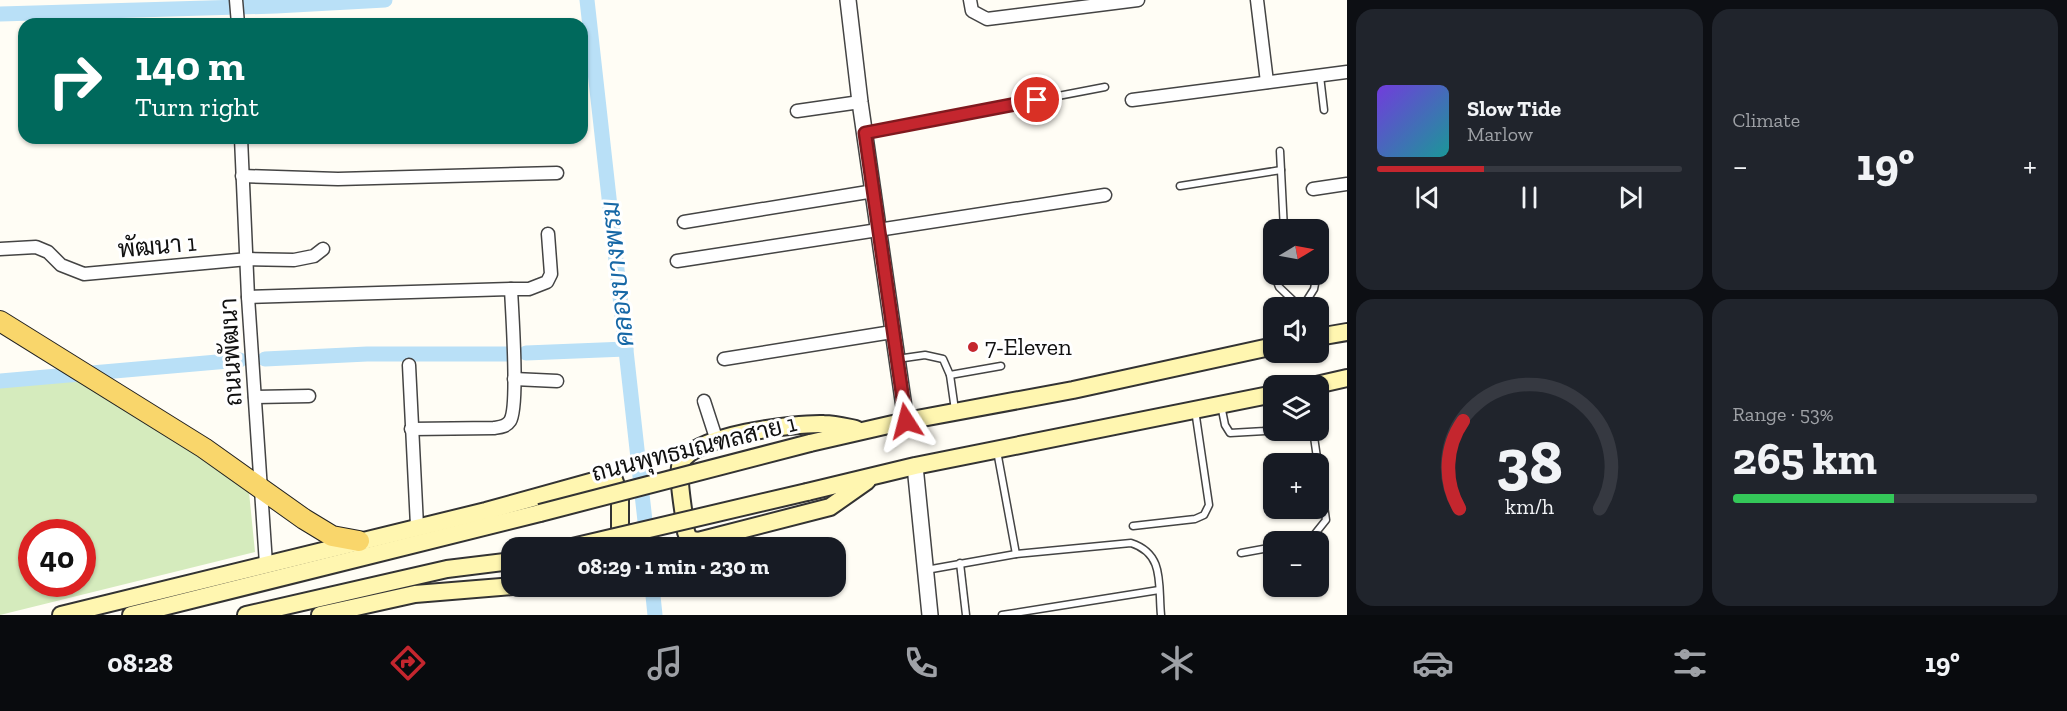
<!DOCTYPE html>
<html lang="en">
<head>
<meta charset="utf-8">
<style>
  body { margin:0; font-family:"Zilla Slab",Sarabun,serif; background:#20242c; color:#f1f3f6; height:100vh; display:flex; flex-direction:column; font-size:22px; white-space:nowrap }
  * { box-sizing:border-box; margin:0 }
  p { font-size:20px; color:#9ea1a6 }
  .icon { flex:none; width:33px; height:33px; fill:none; stroke:currentColor; stroke-width:2; stroke-linecap:round; stroke-linejoin:round }
  .map { position:relative; flex:1; overflow:hidden }
  .sheet { display:flex; flex-direction:column; gap:9px; padding:9px; background:#0d0f14; width:720px }
  .sheet>* { flex:none }
  .hud { position:absolute; left:18px; top:18px; width:570px; height:126px; border-radius:18px; box-shadow:0 2px 4px #0004; background:#00695c; color:#fff; overflow:hidden }
  .needle { width:39px; rotate:80deg }
  .tools { position:absolute; left:1263px; top:219px; display:grid; gap:12px }
  .tools a { display:grid; place-items:center; width:66px; height:66px; border-radius:12px; background:#171b24; box-shadow:0 2px 4px #0004; font-size:30px }
  .speed { position:absolute; left:18px; top:519px; display:flex; gap:12px; font-size:30px; font-weight:700; text-align:center }
  .speed>* { display:grid; place-content:center; width:78px; height:78px; border-radius:50%; background:#171b24; box-shadow:0 2px 4px #0004; line-height:1 }
  .speed .limit { border:9px solid #d22; background:#fff; color:#111 }
  .pin { position:absolute; display:grid; place-items:center; width:51px; height:51px; color:#fff; margin:-26px; border:3px solid #fff; border-radius:50%; box-shadow:0 2px 6px #0007 }
  .me { position:absolute; width:66px; margin:-33px; rotate:351deg; stroke-linejoin:round; filter:drop-shadow(0 0 4px #0008) }
  .turn { display:flex; align-items:center; gap:21px; height:126px; padding:0 18px; font-size:27px }
  .turn .icon { width:78px; height:78px; stroke-width:2.5 }
  .turn b { display:block; font-size:42px; line-height:51px }
  .big { font-size:45px; font-weight:700; line-height:1.1 }
  .sheet .tile { flex:1; display:flex; flex-direction:column; justify-content:center; gap:9px; min-width:0; padding:0 21px; border-radius:18px; background:#20242c }
  .sheet .dial { align-items:center; gap:0 }
  .dial svg { height:156px; overflow:visible; fill:none; stroke:#363941; stroke-width:7; stroke-linecap:round; text-anchor:middle }
  .dial text { fill:#f1f3f6; stroke:none }
  .song { display:flex; align-items:center; gap:18px }
  .cover { width:72px; height:72px; border-radius:9px; background:linear-gradient(135deg,hsl(260 70% 55%),hsl(180 70% 35%)) }
  .played { height:6px; border-radius:3px; background:linear-gradient(90deg,#c4262e 35%,#363941 35%) }
  .keys { display:flex; justify-content:space-around; direction:ltr }
  .heat { display:flex; justify-content:space-between; align-items:center; font-size:33px; direction:ltr }
  .charge { height:9px; border-radius:4px; background:linear-gradient(90deg,#34c759 53%,#363941 0) }
  .sheet .tiles { flex:1; display:grid; gap:9px; grid-template-columns:repeat(2,1fr) }
  .trip { position:absolute; left:501px; top:537px; width:345px; height:60px; border-radius:18px; background:#171b24; box-shadow:0 2px 4px #0004; font-weight:700; line-height:60px; text-align:center }
  .menu { display:flex; height:96px; justify-content:space-around; align-items:center; background:#090b0e; color:#9ea1a6 }
  .menu .icon { width:42px; height:42px }
  .menu .on { color:#c4262e }
  .menu b { font-size:27px; color:#f1f3f6 }
  main { display:flex; flex:1; min-height:0 }
  .map>svg:first-child { display:block }
  .green { fill:#d5ebbd; fill-rule:evenodd }
  .lines { fill:none; stroke-linecap:round; stroke-linejoin:round }
  .canal { stroke:#b9e0f7; stroke-width:15 }
  .service-casing { stroke:#444; stroke-width:9 }
  .minor-casing { stroke:#444; stroke-width:15 }
  .tertiary-casing { stroke:#444; stroke-width:18 }
  .secondary-casing { stroke:#333; stroke-width:20 }
  .primary-casing { stroke:#222; stroke-width:22 }
  .service { stroke:#fff; stroke-width:6 }
  .minor { stroke:#fff; stroke-width:12 }
  .tertiary { stroke:#fff; stroke-width:15 }
  .secondary { stroke:#fff6b0; stroke-width:16 }
  .primary { stroke:#f9d66b; stroke-width:20 }
  .secondary-bridge-casing { stroke:#333; stroke-width:20; stroke-linecap:butt }
  .secondary-bridge { stroke:#fff6b0; stroke-width:16 }
  .route-casing { stroke:#7f191e; stroke-width:15 }
  .route { stroke:#c4262e; stroke-width:10 }
  .poi-dot { fill:#c4262e; stroke:#fff; stroke-width:2 }
  .labels { text-anchor:middle; stroke-width:6; stroke-linejoin:round; paint-order:stroke }
  .street-label { font-size:24px; fill:#111; stroke:#fff }
  .poi-label { font-size:24px; fill:#111; stroke:#fff; text-anchor:start }
  .water-label { font-size:26px; font-style:italic; fill:#1768a6; stroke:#fff }
</style>
</head>
<body>
<main>
<div class="map">
<svg width="1347" height="615" viewBox="0 0 1347 615">
  <rect width="100%" height="100%" fill="#fffdf5"/>
  <path class="green" d="M90 376 248 482 255 552 0 615V386ZM32 532H82V584H32Z"/>
  <g class="lines">
    <g class="canal">
      <path d="M587 0 648 548"/>
      <path d="M0 14 276 6 385 0"/>
      <path d="M526 353 626 349"/>
      <path d="M265 359 367 354H507"/>
      <path d="M0 381 240 360"/>
      <path d="M652 586 655 615"/>
    </g>
    <g class="service-casing">
      <g id="service">
        <path d="M1320 76 1324 110"/>
        <path d="M865 133 1105 87"/>
        <path d="M1280 151 1284 230"/>
        <path d="M1180 186 1281 170"/>
        <path d="M1292 230H1311"/>
        <path d="M1274 258V273"/>
        <path d="M1274 274 1279 287 1301 308"/>
        <path d="M1302 308 1314 289 1317 274"/>
        <path d="M897 359 925 355 943 359 950 375 955 410"/>
        <path d="M950 375 1001 366"/>
        <path d="M1221 405 1225 425 1230 433 1265 431 1271 423 1268 396"/>
        <path d="M997 451 1016 554"/>
        <path d="M1133 526 1195 519 1204 515 1209 505 1195 410"/>
        <path d="M1292 542 1314 535 1326 520 1313 430"/>
        <path d="M1241 553 1274 547"/>
        <path d="M960 563 966 615"/>
        <path d="M926 570 1016 554 1131 543C1165 554 1158 584 1161 615"/>
        <path d="M1002 615 1159 590"/>
      </g>
    </g>
    <g class="minor-casing">
      <g id="minor">
        <path d="M236 0 238 24"/>
        <path d="M970 0 972 11 987 19 1138 0"/>
        <path d="M1257 0 1267 82"/>
        <path d="M1132 100 1347 72"/>
        <path d="M797 111 860 102"/>
        <path d="M241 138 248 297 266 564"/>
        <path d="M242 176 338 179 557 173"/>
        <path d="M1313 189 1347 184"/>
        <path d="M684 222 874 191"/>
        <path d="M0 249 36 247 48 252 61 265 84 274 248 259 294 260 314 256 323 249"/>
        <path d="M677 261 1105 195"/>
        <path d="M511 289H529L547 282 551 274 548 234"/>
        <path d="M248 297 511 289C512 311 519 407 510 421 506 427 500 427 494 428L411 429"/>
        <path d="M724 359 892 332"/>
        <path d="M409 365 417 526"/>
        <path d="M514 379 557 381"/>
        <path d="M255 397 309 396"/>
        <path d="M704 401 716 438"/>
      </g>
    </g>
    <g class="tertiary-casing">
      <g id="tertiary">
        <path d="M848 0 860 102 906 421"/>
        <path d="M915 466 930 615"/>
      </g>
    </g>
    <g class="secondary-casing">
      <g id="secondary">
        <path d="M1318 337 1347 332"/>
        <path d="M1312 386 1347 378"/>
        <path d="M856 429C846 427 835 424 824 424 795 423 693 435 681 463 676 475 685 517 686 532L689 539 698 541 830 507 867 481"/>
        <path d="M810 443 906 421 1073 390 1274 346"/>
        <path d="M807 492 915 466 1274 394"/>
        <path d="M61 615 486 511 605 478 613 477 620 496V548"/>
        <path d="M131 615 540 513"/>
        <path d="M246 615 447 569 512 561"/>
        <path d="M320 615 415 594 513 586"/>
      </g>
    </g>
    <g class="primary-casing">
      <path id="primary" d="M0 321 204 448 304 519 332 536 359 541"/>
    </g>
    <use href="#service" class="service"/>
    <use href="#minor" class="minor"/>
    <use href="#tertiary" class="tertiary"/>
    <use href="#secondary" class="secondary"/>
    <use href="#primary" class="primary"/>
    <g class="secondary-bridge-casing">
      <g id="secondary-bridge">
        <path d="M540 513 810 443"/>
        <path d="M568 548 807 492"/>
      </g>
    </g>
    <use href="#secondary-bridge" class="secondary-bridge"/>
  </g>
  <g class="lines">
    <g class="route-casing">
      <path id="route" d="M906 421 865 133 1037 100"/>
    </g>
    <use href="#route" class="route"/>
  </g>
  <circle class="poi-dot" cx="973" cy="347" r="6"/>
  <g class="labels">
    <g class="street-label">
      <text transform="translate(157 246) rotate(-5)" y="8">พัฒนา 1</text>
      <text transform="translate(231 352) rotate(-93)" y="8">ถนนพัฒนา</text>
      <text transform="translate(694 448) rotate(-14)" y="8">ถนนพุทธมณฑลสาย 1</text>
    </g>
    <g class="poi-label">
      <text x="985" y="355">7-Eleven</text>
    </g>
    <g class="water-label">
      <text transform="translate(617 274) rotate(-96)" y="9">คลองบางพรม</text>
    </g>
  </g>
</svg>
<div class="tools">
<a><svg class="needle" viewBox="-14 -14 28 28"><path d="M0-13l5 13h-10z" fill="#e53935"/><path d="M0 13l5-13h-10z" fill="#9ea1a6"/></svg></a>
<a><svg class="icon" aria-label="sound" viewBox="0 0 24 24"><path d="M4 9h4l5-4v14l-5-4H4zM17 9q2 3 0 6"/></svg></a>
<a><svg class="icon" aria-label="layers" viewBox="0 0 24 24"><path d="M12 4l9 5-9 5-9-5zM3 14l9 5 9-5"/></svg></a>
<a>+</a>
<a>−</a>
</div>
<div class="speed"><div class="limit">40</div></div>
<div class="pin" style="left:1037px;top:100px;background:#d93025"><svg class="icon" aria-label="arrive" viewBox="0 0 24 24"><path d="M6 21V4h12l-3 4 3 4H6"/></svg></div>
<svg class="me" style="left:906px;top:421px" viewBox="-20 -20 40 40"><path d="M0-17L14 15 0 8-14 15z" fill="#c4262e" stroke="#fff" stroke-width="4"/></svg>
<div class="trip">08:29 · 1 min · 230 m</div>
<div class="hud">
<div class="turn"><svg class="icon" aria-label="right" viewBox="0 0 24 24"><path d="M7 20v-9h11M14 6l5 5-5 5"/></svg><div><b>140 m</b>Turn right</div></div>
</div>
</div>
<section class="sheet">
<div class="tiles">
<div class="tile">
<div class="song"><i class="cover"></i><div><b>Slow Tide</b><p>Marlow</p></div></div>
<div class="played"></div>
<div class="keys"><svg class="icon" aria-label="previous" viewBox="0 0 24 24"><path d="M18 5L8 12l10 7zM5 5v14"/></svg><svg class="icon" aria-label="pause" viewBox="0 0 24 24"><path d="M8 5v14M16 5v14"/></svg><svg class="icon" aria-label="next" viewBox="0 0 24 24"><path d="M6 5l10 7-10 7zM19 5v14"/></svg></div>
</div>
<div class="tile"><p>Climate</p>
<div class="heat"><a>−</a><b class="big">19°</b><a>+</a></div>
</div>
<div class="tile dial"><svg viewBox="0 0 100 80">
<path d="M14 69A42 42 0 1 1 86 69"/>
<path d="M14 69A42 42 0 0 1 16 24" stroke="#c4262e"/>
<text x="50" y="56" font-size="32" font-weight="700">38</text>
<text x="50" y="72" font-size="11">km/h</text>
</svg></div>
<div class="tile"><p>Range · 53%</p><b class="big">265 km</b><div class="charge"></div></div>
</div>
</section>
</main>
<nav class="menu">
<b>08:28</b>
<svg class="icon on" aria-label="directions" viewBox="0 0 24 24"><path d="M12 3l9 9-9 9-9-9zM9 14v-3h6M13 9l2 2-2 2"/></svg>
<svg class="icon" aria-label="music" viewBox="0 0 24 24"><path d="M9 18V5l10-2v13"/><circle cx="6" cy="18" r="3"/><circle cx="16" cy="16" r="3"/></svg>
<svg class="icon" aria-label="phone" viewBox="0 0 24 24"><path d="M5 4h4l2 5-3 2q2 4 5 5l2-3 5 2v4C11 20 4 13 5 4z"/></svg>
<svg class="icon" aria-label="climate" viewBox="0 0 24 24"><path d="M12 3v18M4 7l16 10M4 17L20 7"/></svg>
<svg class="icon" aria-label="car" viewBox="0 0 24 24"><path d="M5 17H2v-5l4-1 3-4h7l3 4 3 1v5h-3M9 17h6M6 11h13"/><circle cx="7" cy="17" r="2"/><circle cx="17" cy="17" r="2"/></svg>
<svg class="icon" aria-label="filters" viewBox="0 0 24 24"><path d="M4 7h16M4 17h16"/><circle cx="9" cy="7" r="2"/><circle cx="15" cy="17" r="2"/></svg>
<b>19°</b>
</nav>
</body>
</html>
